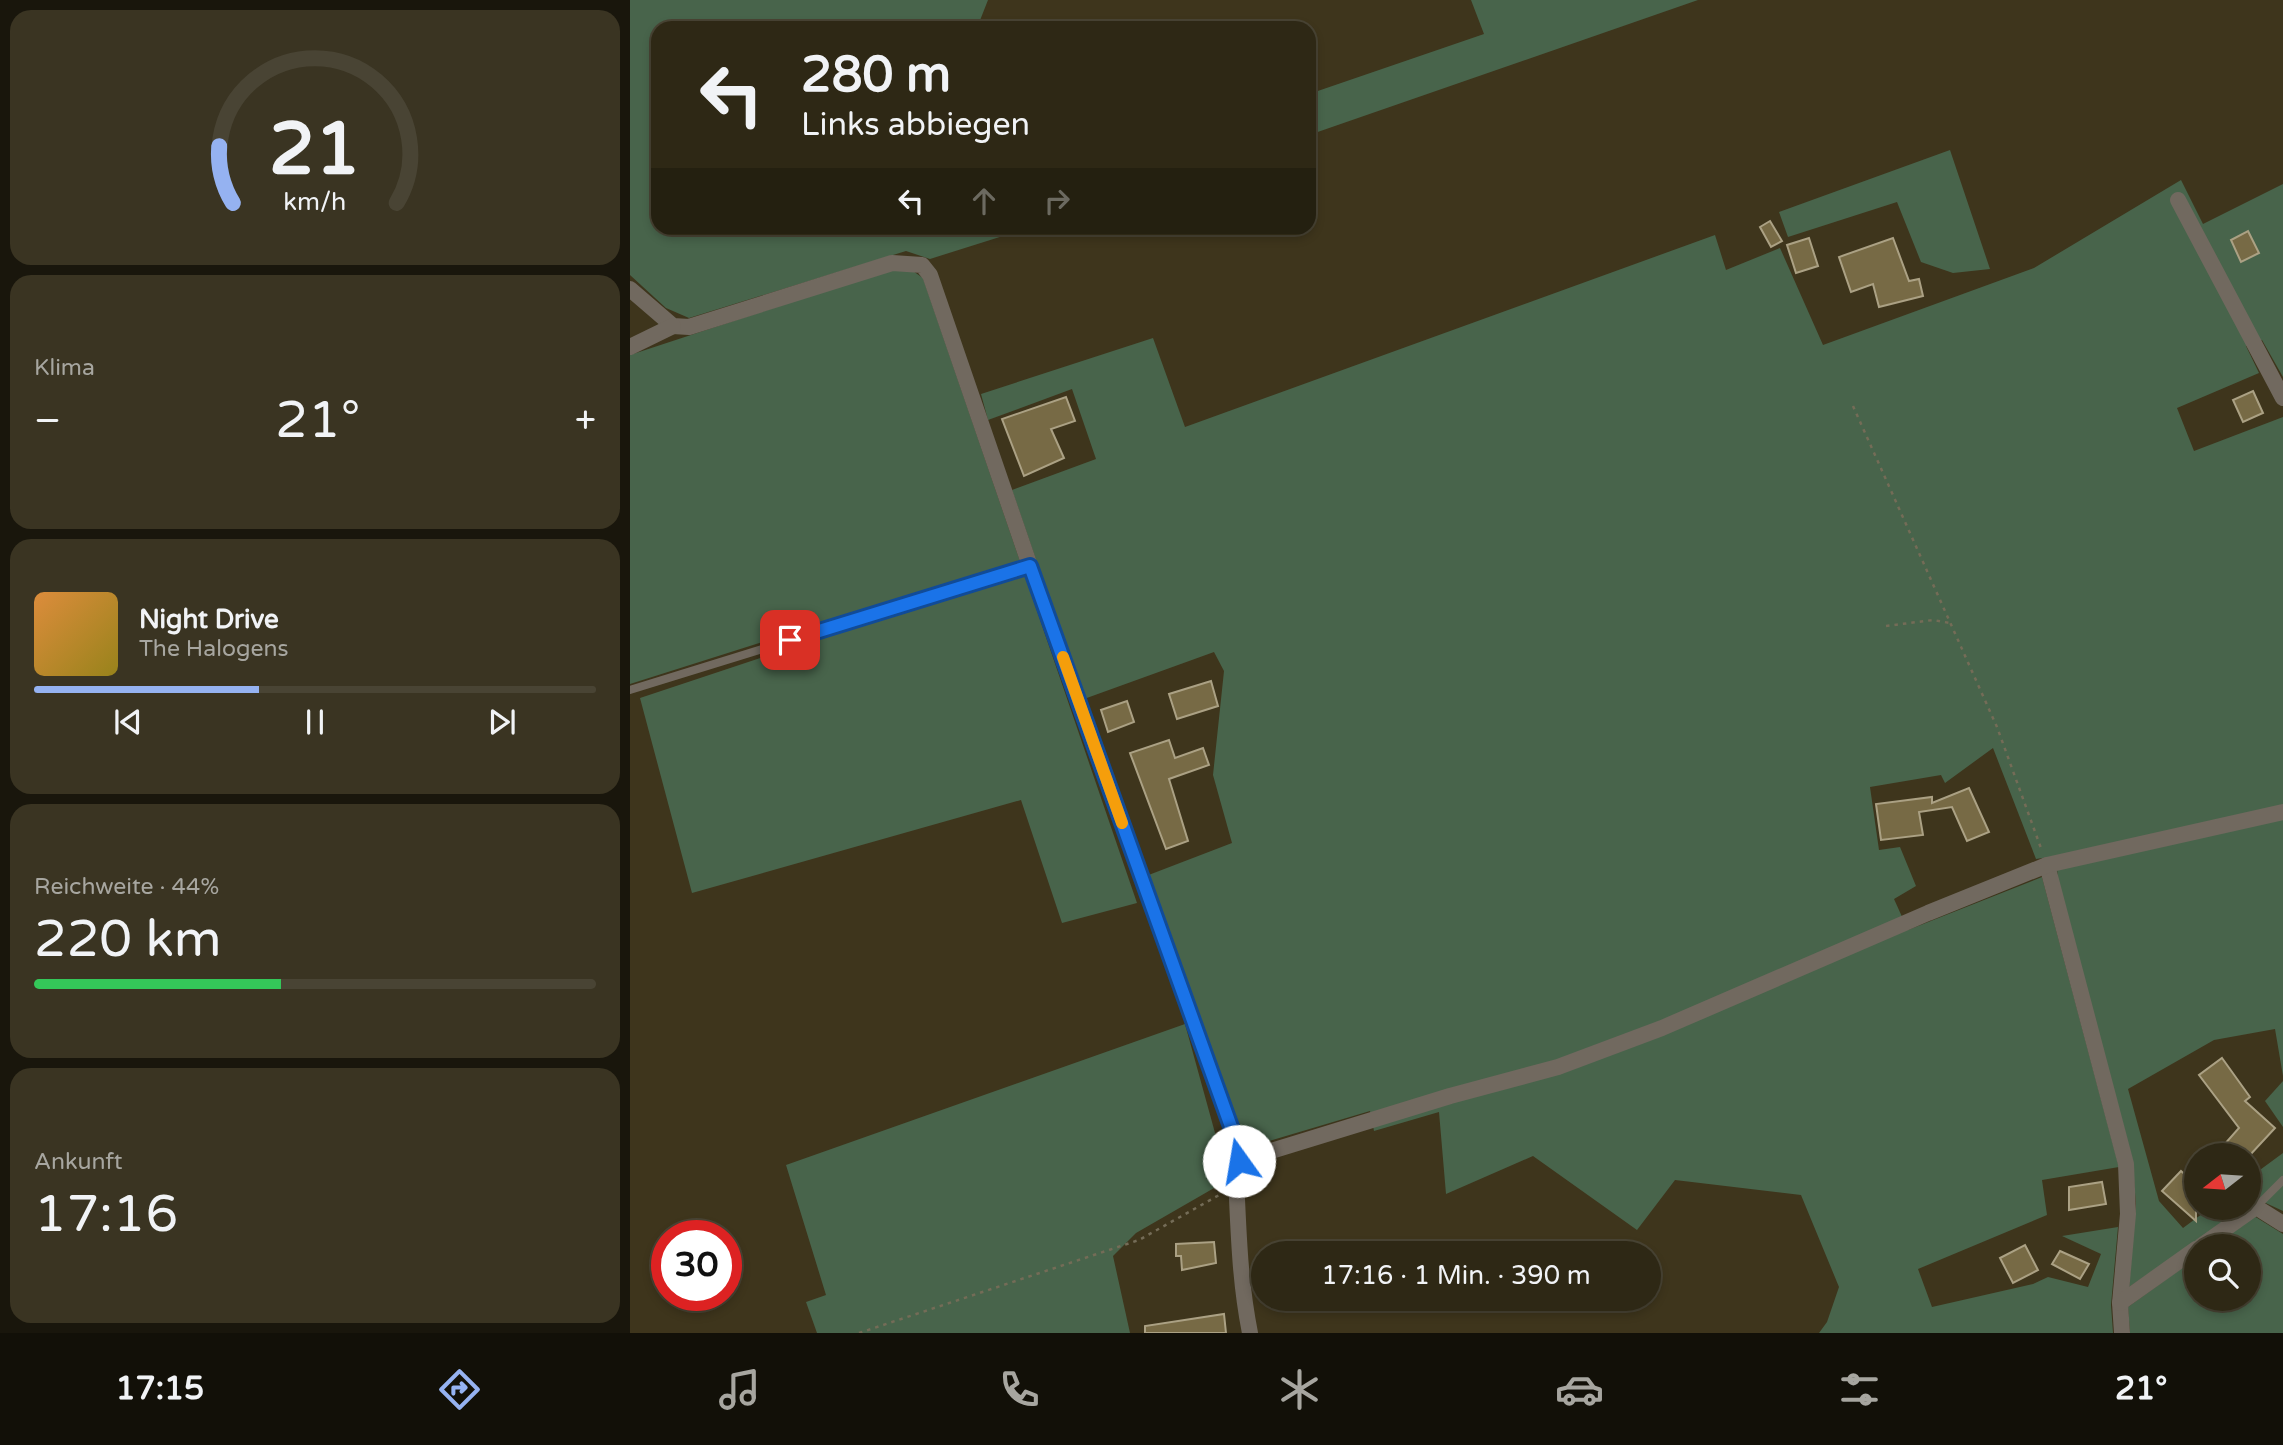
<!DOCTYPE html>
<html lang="de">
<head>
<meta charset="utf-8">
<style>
  body { margin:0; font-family:"Varela Round",sans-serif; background:#3a3422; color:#f1f3f6; height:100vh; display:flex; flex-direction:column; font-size:26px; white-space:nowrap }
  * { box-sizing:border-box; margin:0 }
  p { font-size:23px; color:#a7a6a0 }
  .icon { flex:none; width:38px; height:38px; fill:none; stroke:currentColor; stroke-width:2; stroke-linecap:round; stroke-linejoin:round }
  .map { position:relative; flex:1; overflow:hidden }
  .sheet { display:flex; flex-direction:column; gap:10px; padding:10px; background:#19160c; width:630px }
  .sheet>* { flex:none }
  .banner { position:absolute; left:21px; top:21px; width:665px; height:214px; border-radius:21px; box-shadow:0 4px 10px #0003,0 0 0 2px #494434; background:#2e2815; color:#f1f3f6; overflow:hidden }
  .needle { width:46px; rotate:253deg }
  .tools { position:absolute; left:1554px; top:1143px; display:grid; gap:14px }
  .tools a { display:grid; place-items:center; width:77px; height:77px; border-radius:50%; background:#2e2815; box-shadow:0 4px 10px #0003,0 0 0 2px #494434; font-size:35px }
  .speed { position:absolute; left:21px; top:1220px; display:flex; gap:14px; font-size:35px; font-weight:700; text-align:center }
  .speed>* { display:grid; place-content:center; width:91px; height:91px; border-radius:50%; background:#2e2815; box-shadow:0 4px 10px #0003,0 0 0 2px #494434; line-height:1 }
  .speed .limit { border:10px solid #d22; background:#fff; color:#111 }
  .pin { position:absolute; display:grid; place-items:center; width:60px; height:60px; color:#fff; margin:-30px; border-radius:14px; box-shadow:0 4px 10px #0006 }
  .me { position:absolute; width:77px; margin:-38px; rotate:347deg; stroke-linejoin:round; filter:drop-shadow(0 0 5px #0008) }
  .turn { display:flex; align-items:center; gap:24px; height:147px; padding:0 35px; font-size:32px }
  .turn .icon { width:91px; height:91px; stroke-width:2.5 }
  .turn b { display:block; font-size:49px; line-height:60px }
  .lanes { display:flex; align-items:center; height:66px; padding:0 35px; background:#0003; justify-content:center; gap:35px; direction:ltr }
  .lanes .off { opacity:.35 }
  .big { font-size:52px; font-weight:600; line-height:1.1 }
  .sheet .card { flex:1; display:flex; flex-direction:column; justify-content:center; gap:10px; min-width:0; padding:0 24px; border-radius:21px; background:#3a3422 }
  .sheet .dial { align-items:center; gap:0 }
  .dial svg { height:182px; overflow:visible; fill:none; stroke:#494434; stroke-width:7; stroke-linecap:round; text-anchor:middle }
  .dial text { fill:#f1f3f6; stroke:none }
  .song { display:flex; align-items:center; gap:21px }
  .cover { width:84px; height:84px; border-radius:10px; background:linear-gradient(135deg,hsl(30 70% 55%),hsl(50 70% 35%)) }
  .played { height:7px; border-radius:4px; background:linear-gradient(90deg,#95b2f1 40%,#494434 40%) }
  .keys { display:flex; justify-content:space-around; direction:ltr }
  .heat { display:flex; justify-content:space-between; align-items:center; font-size:38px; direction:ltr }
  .charge { height:10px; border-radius:5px; background:linear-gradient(90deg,#34c759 44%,#494434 0) }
  .trip { position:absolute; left:621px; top:1241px; width:410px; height:70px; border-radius:35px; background:#2e2815; box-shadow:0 4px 10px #0003,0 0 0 2px #494434; font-weight:600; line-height:70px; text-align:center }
  .tab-bar { display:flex; height:112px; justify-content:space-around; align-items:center; background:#121008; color:#a7a6a0 }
  .tab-bar .icon { width:49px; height:49px }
  .tab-bar .active { color:#95b2f1 }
  .tab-bar b { font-size:32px; color:#f1f3f6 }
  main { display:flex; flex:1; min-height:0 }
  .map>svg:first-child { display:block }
  .green { fill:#48644b }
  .building { fill:#776a45; stroke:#aba184; stroke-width:2 }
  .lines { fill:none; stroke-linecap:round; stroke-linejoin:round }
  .path { stroke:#746c57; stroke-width:2.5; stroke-dasharray:3.5 5; stroke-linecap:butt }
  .lane { stroke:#71695f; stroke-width:8 }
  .street { stroke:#71695f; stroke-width:16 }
  .route-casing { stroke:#114b97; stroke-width:18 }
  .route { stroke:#1a73e8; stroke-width:12 }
  .slow { stroke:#f59e0b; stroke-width:12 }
</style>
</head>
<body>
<main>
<section class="sheet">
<div class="card dial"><svg viewBox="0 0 100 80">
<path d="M14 69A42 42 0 1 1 86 69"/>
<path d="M14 69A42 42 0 0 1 8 44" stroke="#95b2f1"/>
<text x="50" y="56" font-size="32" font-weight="700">21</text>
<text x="50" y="72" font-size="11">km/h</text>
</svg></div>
<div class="card"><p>Klima</p>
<div class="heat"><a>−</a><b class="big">21°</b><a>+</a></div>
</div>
<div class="card">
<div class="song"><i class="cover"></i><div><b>Night Drive</b><p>The Halogens</p></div></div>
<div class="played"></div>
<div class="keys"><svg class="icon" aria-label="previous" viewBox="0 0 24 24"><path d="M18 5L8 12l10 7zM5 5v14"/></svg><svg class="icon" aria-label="pause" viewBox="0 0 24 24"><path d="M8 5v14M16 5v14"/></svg><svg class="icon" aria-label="next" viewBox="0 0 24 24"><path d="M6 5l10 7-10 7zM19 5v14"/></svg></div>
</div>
<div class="card"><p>Reichweite · 44%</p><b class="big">220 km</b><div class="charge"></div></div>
<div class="card"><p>Ankunft</p><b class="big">17:16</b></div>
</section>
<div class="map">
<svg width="1653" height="1333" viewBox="0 0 1653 1333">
  <rect width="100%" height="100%" fill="#3e351c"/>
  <g class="green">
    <path d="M0 0H358L347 28H28V228H283V231L294 228H398L300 259 276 251 59 318 36 308 0 275Z"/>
    <path d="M841 0H1068L679 135V94L854 34Z"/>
    <path d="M1320 150 1360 269 1323 273 1291 262 1267 202 1158 237 1149 212Z"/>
    <path d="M1551 180 1573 224 1653 184V377L1632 340 1616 346 1629 373 1547 408 1564 451 1653 417V1076L1645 1029 1584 1040 1498 1089 1529 1201 1553 1228 1580 1208H1615L1499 1287 1506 1204 1502 1158 1428 880 1426 856 1406 859 1363 748 1315 783 1311 775 1240 787 1249 850 1270 847 1286 886 1264 899 1278 930 1412 877 1489 1167 1412 1180 1417 1215 1288 1269 1302 1307 1403 1284 1418 1277 1458 1287 1471 1254 1432 1236 1488 1227 1481 1305 1483 1333H1189L1197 1322 1209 1287 1171 1195 1045 1180 1007 1230 903 1156 816 1194 809 1112 744 1131 740 1111 626 1145 613 1142 516 876 602 843 583 775 594 671 584 652 454 699 382 490 466 459 442 389 358 420 351 394 523 338 555 427 1085 235 1096 270 1150 248 1193 345 1404 268Z"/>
    <path d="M262 269H280L293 278 507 903 432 923 391 800 62 893 10 698 379 575 375 565 0 684V355Z"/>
    <path d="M555 1024 598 1180 506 1233 483 1256 500 1333H187L176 1302 196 1295 156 1165Z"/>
    <path d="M1653 1081V1127L1635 1101Z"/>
    <path d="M1653 1153V1211L1627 1199 1619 1205V1178Z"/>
    <path d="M1624 1216 1653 1234V1333H1500L1498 1307 1566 1258V1298H1619V1246H1582Z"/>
  </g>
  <g class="building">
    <path d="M1140 221 1152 241 1141 247 1130 227Z"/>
    <path d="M1618 231 1629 253 1611 262 1601 240Z"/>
    <path d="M1179 238 1188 266 1166 273 1157 245Z"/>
    <path d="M1263 238 1279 281 1289 279 1293 296 1249 307 1243 284 1221 292 1209 257Z"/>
    <path d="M1623 391 1633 413 1613 422 1603 400Z"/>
    <path d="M436 397 445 421 421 429 434 458 394 476 372 419Z"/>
    <path d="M581 681 588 706 547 719 539 694Z"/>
    <path d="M497 701 504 722 478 732 471 710Z"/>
    <path d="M539 740 545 758 573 748 579 765 539 779 558 841 536 849 500 753Z"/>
    <path d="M1339 788 1359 832 1337 841 1322 807 1289 812 1293 835 1251 840 1246 804 1302 797V803Z"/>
    <path d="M1592 1058 1620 1097 1615 1101 1645 1128 1620 1155H1585L1609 1128 1569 1075Z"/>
    <path d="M1551 1171 1566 1185V1221L1532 1191Z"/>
    <path d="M1472 1182 1476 1204 1439 1210V1187Z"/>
    <path d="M584 1242 586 1263 552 1270 551 1256H546V1244Z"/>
    <path d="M1395 1245 1408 1270 1383 1283 1370 1258Z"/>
    <path d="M1430 1251 1459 1264 1450 1279 1422 1264Z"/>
    <path d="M594 1314 596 1333H515V1326Z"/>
  </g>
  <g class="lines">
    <g class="path">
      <path d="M1223 406 1367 727 1412 851"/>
      <path d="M1256 626 1303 620 1320 623"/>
      <path d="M229 1333 509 1240 591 1194"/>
    </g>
    <g class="lane">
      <path d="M0 690 400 566"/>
      <path d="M1626 1207 1653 1180"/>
    </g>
    <g class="street">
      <path d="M1548 200 1653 398"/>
      <path d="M0 289 43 326 59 327 262 263 292 265 300 275 400 566 604 1135C608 1157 606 1177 607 1199 609 1244 611 1288 620 1333"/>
      <path d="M0 347 43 326"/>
      <path d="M1417 865 1496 1164 1498 1214 1490 1303 1492 1333"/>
      <path d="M609 1161 820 1096 928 1067 1032 1028 1298 913 1417 865 1653 812"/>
      <path d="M1571 1246 1626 1207 1653 1224"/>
      <path d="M1490 1303 1566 1249"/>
    </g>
  </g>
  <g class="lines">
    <g class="route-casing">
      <path id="route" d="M160 640 400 566 604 1135 609 1161"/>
    </g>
    <use href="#route" class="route"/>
    <path class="slow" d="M433 657 492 823"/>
  </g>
</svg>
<div class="tools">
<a><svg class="needle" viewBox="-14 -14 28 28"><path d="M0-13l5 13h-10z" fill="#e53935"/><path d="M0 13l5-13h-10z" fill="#a7a6a0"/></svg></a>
<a><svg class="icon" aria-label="search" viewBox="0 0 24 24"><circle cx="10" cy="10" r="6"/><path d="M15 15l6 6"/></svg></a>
</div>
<div class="speed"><div class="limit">30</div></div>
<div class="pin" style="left:160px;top:640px;background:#d93025"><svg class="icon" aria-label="arrive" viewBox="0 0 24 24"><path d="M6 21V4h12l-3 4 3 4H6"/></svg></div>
<svg class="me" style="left:609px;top:1161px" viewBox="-20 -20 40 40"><circle r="19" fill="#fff"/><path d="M0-13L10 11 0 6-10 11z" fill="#1a73e8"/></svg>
<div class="trip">17:16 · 1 Min. · 390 m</div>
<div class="banner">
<div class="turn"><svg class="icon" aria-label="left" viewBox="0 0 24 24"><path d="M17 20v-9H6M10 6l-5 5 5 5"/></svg><div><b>280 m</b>Links abbiegen</div></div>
<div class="lanes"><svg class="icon" aria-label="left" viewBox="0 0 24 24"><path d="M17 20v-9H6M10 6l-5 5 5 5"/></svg><svg class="icon off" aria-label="ahead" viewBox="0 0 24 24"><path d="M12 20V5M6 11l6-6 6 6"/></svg><svg class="icon off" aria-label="right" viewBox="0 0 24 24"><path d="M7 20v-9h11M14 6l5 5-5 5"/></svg></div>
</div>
</div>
</main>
<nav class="tab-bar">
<b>17:15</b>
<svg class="icon active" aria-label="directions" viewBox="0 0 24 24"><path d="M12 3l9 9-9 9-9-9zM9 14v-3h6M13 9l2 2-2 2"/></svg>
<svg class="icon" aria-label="music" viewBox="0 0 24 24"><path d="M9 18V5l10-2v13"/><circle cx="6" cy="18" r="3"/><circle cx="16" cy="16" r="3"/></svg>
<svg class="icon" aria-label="phone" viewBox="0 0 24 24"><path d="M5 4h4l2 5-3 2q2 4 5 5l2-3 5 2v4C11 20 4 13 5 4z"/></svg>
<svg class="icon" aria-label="climate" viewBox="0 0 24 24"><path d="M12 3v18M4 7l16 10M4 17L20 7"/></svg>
<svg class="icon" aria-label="car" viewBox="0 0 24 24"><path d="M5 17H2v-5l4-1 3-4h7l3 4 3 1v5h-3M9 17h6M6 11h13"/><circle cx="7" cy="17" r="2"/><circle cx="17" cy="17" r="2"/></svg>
<svg class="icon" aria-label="filters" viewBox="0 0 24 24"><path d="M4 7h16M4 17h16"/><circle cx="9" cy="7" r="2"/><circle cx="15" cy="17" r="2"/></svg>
<b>21°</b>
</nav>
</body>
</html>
